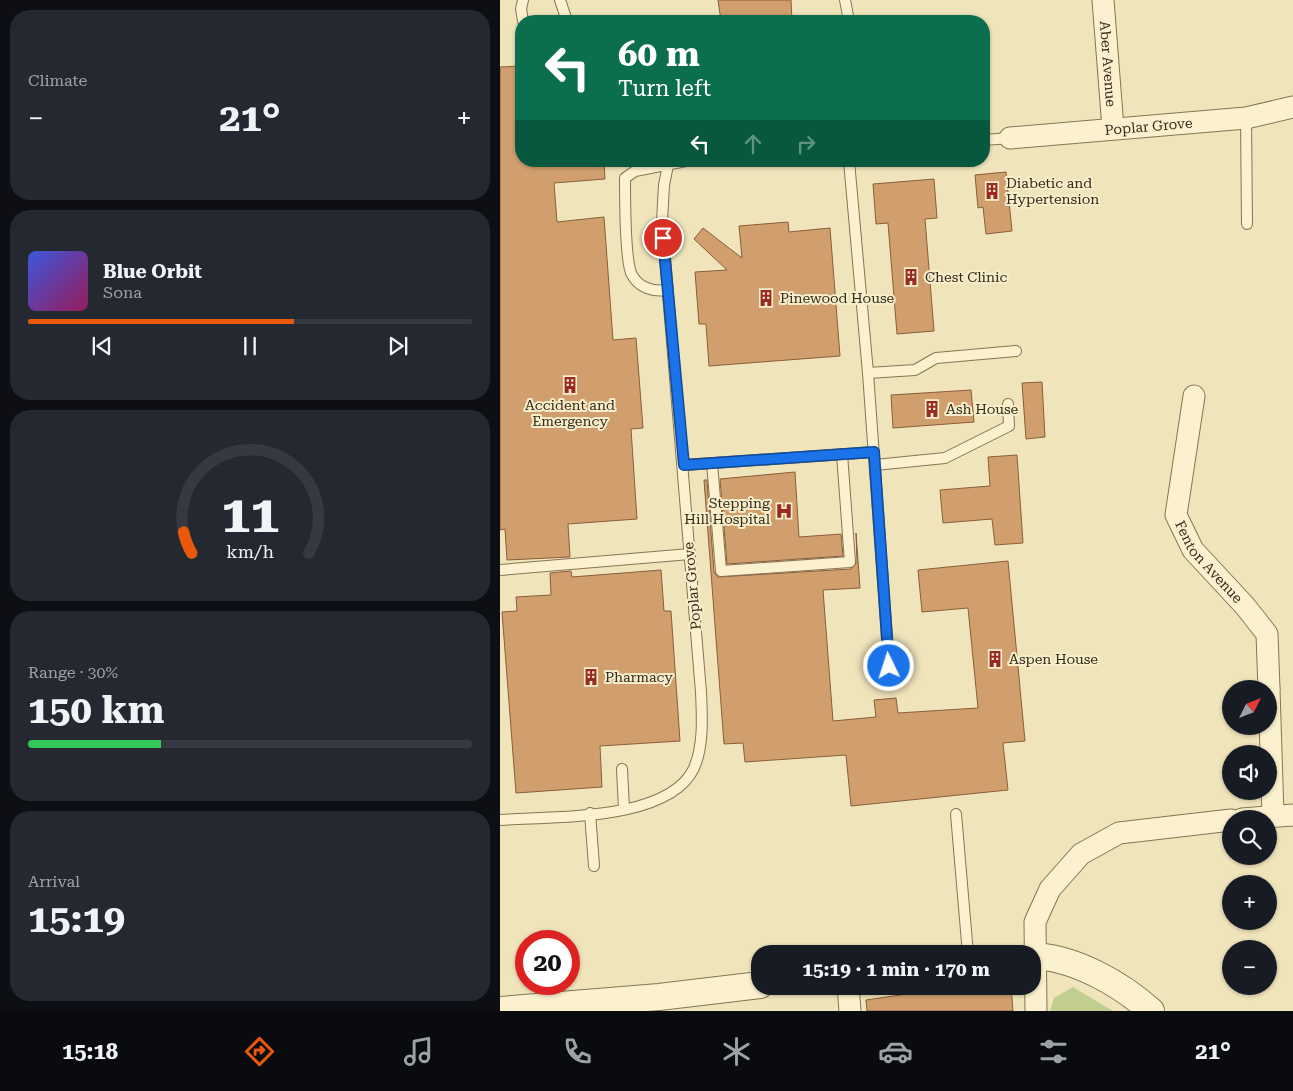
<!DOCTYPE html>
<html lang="en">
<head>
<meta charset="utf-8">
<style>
  body { margin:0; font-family:"Roboto Serif",serif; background:#242831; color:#f1f3f6; height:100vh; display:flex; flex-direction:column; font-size:19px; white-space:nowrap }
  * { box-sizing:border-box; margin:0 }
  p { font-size:16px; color:#9ea1a6 }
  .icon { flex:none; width:28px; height:28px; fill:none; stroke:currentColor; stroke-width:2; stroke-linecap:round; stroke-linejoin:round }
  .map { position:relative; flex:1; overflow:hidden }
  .drawer { display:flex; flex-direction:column; gap:10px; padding:10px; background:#0d0f14; width:500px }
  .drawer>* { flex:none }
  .hud { position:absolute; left:15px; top:15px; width:475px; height:152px; border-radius:20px; box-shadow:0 1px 4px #0004; background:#0b6e4f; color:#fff; overflow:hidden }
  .needle { width:32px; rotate:48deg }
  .controls { position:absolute; left:722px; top:680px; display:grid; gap:10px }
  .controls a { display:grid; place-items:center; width:55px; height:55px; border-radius:50%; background:#171b24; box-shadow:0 1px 4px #0004; font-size:25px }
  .speed { position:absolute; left:15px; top:930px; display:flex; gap:10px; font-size:25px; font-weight:700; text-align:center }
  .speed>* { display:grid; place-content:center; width:65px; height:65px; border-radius:50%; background:#171b24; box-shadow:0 1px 4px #0004; line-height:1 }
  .speed .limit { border:8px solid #d22; background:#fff; color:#111 }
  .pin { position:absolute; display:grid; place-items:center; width:42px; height:42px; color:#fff; margin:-21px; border:2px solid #fff; border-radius:50%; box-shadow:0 1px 5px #0007 }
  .me { position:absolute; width:55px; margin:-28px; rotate:356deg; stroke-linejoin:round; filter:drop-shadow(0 0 4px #0008) }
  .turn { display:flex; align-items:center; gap:18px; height:105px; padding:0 20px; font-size:22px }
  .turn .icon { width:65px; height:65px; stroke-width:2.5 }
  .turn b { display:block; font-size:35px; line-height:42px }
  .lanes { display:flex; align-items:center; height:48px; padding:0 20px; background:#0003; justify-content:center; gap:25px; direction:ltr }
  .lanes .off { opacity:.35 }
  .big { font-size:38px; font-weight:700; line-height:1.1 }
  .drawer .tile { flex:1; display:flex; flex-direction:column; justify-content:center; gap:8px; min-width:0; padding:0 18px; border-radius:20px; background:#242831 }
  .drawer .dial { align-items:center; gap:0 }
  .dial svg { height:130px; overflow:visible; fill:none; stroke:#363941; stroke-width:7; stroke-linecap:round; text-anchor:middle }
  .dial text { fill:#f1f3f6; stroke:none }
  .song { display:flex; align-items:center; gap:15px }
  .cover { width:60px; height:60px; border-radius:8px; background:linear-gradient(135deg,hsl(230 70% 55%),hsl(330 70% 35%)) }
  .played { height:5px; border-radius:2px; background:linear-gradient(90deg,#ea580c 60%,#363941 60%) }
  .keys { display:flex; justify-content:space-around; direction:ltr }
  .heat { display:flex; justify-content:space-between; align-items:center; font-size:28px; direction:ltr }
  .charge { height:8px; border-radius:4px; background:linear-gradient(90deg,#34c759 30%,#363941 0) }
  .trip { position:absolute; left:251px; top:945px; width:290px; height:50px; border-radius:20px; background:#171b24; box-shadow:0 1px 4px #0004; font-weight:700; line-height:50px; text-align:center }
  .menu { display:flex; height:80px; justify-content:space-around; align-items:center; background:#090b0e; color:#9ea1a6 }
  .menu .icon { width:35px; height:35px }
  .menu .active { color:#ea580c }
  .menu b { font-size:22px; color:#f1f3f6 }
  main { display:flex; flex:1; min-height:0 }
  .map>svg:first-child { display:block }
  .green { fill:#c2ce8f }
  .building { fill:#d19f6e; stroke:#895e39 }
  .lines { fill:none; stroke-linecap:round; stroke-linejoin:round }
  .service-casing { stroke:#887454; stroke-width:12 }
  .minor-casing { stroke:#887454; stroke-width:23 }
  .tertiary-casing { stroke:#887454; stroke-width:28 }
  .service { stroke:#fbf1ce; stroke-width:10 }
  .minor { stroke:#fbf1ce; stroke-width:21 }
  .tertiary { stroke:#fbf1ce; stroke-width:26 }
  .route-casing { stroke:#114b97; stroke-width:12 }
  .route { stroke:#1a73e8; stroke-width:9 }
  .labels { text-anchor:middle; stroke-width:4; stroke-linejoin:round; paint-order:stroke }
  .street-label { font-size:14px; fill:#362a1a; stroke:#f7eecb }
  .poi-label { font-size:14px; fill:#362a1a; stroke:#f7eecb; text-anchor:start }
</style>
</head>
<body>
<main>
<section class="drawer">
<div class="tile"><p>Climate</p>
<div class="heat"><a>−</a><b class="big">21°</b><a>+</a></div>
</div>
<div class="tile">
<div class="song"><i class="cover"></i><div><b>Blue Orbit</b><p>Sona</p></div></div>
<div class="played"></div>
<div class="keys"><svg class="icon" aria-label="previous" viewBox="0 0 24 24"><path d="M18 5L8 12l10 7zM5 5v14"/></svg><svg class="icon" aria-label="pause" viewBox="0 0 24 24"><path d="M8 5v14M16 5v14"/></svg><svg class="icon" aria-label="next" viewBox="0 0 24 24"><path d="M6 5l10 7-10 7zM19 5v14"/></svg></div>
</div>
<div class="tile dial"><svg viewBox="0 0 100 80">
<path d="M14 69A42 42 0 1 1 86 69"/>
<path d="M14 69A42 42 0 0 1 9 56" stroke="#ea580c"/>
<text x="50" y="56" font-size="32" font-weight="700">11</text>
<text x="50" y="72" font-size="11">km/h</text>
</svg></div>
<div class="tile"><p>Range · 30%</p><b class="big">150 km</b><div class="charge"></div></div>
<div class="tile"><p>Arrival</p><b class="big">15:19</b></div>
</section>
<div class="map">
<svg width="793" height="1011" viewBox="0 0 793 1011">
  <rect width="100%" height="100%" fill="#f0e4bb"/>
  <path class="green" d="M573 987 613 1011H550L554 998Z"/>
  <g class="building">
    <path d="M218 0H291L292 21H221Z"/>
    <path d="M21 66V161H104L105 179 54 183 57 222 104 217 113 340 136 338 143 428 131 429 137 519 68 524 70 557 7 560 5 529 0 530V67Z"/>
    <path d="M506 172 512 231 486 234 483 207 478 208 475 175Z"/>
    <path d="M434 179 437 218 425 219 434 331 397 334 388 223 376 224 373 184Z"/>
    <path d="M288 222 289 232 330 228 340 356 209 366 206 324H199L195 272 227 270 194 239 203 228 242 258 239 226Z"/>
    <path d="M542 382 545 437 526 439 522 383Z"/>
    <path d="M471 390 474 422 393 428 391 395Z"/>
    <path d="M517 455 523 543 495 545 492 519 443 523 440 490 490 486 488 457Z"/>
    <path d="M295 472 299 537 341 534 343 556 227 564 220 479Z"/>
    <path d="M204 480H207L214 572 218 577 351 569 357 562 356 533 360 588 323 590 333 721 376 717 374 700 396 698 398 713 478 708 468 608 422 612 418 570 508 561 525 741 503 743 508 790 351 806 346 755 245 762 243 743 224 744Z"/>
    <path d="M161 570 164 611H171L180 741 100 746 102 787 16 793 2 612 17 611 16 597 51 595 50 573 71 571 72 577Z"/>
    <path d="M461 986H511L513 1011H367L366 1000Z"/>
  </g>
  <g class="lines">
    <g class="service-casing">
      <g id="service">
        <path d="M60 0 67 21"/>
        <path d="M345 0 349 21"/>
        <path d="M23 21 21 9 23 0"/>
        <path d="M746 118 747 224"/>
        <path d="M484 140 510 138"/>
        <path d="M349 161 368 373 389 666"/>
        <path d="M167 290C153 292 138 288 131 273 125 256 125 199 125 178L135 171 186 161"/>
        <path d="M368 373 415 370 436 358 516 351"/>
        <path d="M212 463 221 571 350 562 342 454"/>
        <path d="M184 465 374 452"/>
        <path d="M375 465 445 458 509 426 508 404"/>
        <path d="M0 570 190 554"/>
        <path d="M122 769 124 809"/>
        <path d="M90 813 94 866"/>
        <path d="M456 814 468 954"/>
        <path d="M0 820C52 816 169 822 194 768 204 745 202 716 201 692L162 221 164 185 168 165"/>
      </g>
    </g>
    <g class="minor-casing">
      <g id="minor">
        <path id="s1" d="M603 0 613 128"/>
        <path id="s2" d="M510 138 746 118 793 107"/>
        <path id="s3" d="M694 396 676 515 693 550 745 606 767 634 769 689"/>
        <path d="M769 689 773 815"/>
        <path d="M742 819 793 815"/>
        <path d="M348 986 350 1011"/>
        <path d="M536 1011 535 922 550 889 581 854 619 833 731 820"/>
      </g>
    </g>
    <g class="tertiary-casing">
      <g id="tertiary">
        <path d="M532 956C574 957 621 984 651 1011"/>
        <path d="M0 1010 159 997 260 985"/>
      </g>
    </g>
    <use href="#service" class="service"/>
    <use href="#minor" class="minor"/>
    <use href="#tertiary" class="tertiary"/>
  </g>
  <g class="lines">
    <g class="route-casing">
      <path id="route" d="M163 238 184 465 374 452 389 666"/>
    </g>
    <use href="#route" class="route"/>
  </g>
  <defs>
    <g id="building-bare" transform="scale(1.35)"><path d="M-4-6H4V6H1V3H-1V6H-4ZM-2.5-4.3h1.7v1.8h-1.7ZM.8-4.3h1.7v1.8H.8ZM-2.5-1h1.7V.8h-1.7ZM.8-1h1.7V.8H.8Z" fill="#9a2921" stroke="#f7eecb" stroke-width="2.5" paint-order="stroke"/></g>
    <g id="hospital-bare" transform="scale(1.35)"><path d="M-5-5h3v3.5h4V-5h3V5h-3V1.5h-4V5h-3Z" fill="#9a2921" stroke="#f7eecb" stroke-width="2.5" paint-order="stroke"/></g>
  </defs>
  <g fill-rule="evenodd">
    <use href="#building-bare" x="492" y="191"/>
    <use href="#building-bare" x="411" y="277"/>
    <use href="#building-bare" x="266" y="298"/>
    <use href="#building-bare" x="70" y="385"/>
    <use href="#building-bare" x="432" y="409"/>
    <use href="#hospital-bare" x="284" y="511"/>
    <use href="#building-bare" x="495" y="659"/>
    <use href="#building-bare" x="91" y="677"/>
  </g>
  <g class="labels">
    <g class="street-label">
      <text dy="5" stroke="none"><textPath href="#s1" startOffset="64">Aber Avenue</textPath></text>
      <text dy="5" stroke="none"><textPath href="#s2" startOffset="139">Poplar Grove</textPath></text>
      <text dy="5" stroke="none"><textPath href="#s3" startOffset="178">Fenton Avenue</textPath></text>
      <text transform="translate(192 586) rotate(-95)" y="5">Poplar Grove</text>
    </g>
    <g class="poi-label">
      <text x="506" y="188">Diabetic and<tspan x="506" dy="16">Hypertension</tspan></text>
      <text x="425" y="282">Chest Clinic</text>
      <text x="280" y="303">Pinewood House</text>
      <text x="70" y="410" text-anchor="middle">Accident and<tspan x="70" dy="16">Emergency</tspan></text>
      <text x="446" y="414">Ash House</text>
      <text x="270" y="508" text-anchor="end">Stepping<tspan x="270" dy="16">Hill Hospital</tspan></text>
      <text x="509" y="664">Aspen House</text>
      <text x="105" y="682">Pharmacy</text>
    </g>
  </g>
</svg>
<div class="controls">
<a><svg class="needle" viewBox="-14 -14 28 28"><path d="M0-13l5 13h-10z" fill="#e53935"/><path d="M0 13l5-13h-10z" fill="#9ea1a6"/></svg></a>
<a><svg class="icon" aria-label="sound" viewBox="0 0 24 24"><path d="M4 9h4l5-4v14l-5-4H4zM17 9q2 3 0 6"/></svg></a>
<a><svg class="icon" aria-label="search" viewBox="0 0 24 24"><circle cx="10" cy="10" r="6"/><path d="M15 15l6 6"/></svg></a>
<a>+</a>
<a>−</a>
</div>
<div class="speed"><div class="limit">20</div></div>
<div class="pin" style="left:163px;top:238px;background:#d93025"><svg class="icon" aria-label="arrive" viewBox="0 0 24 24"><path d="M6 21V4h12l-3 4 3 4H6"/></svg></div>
<svg class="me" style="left:389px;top:666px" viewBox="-20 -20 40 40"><circle r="17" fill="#1a73e8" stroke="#fff" stroke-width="3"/><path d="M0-11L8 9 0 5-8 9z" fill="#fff"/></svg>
<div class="trip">15:19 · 1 min · 170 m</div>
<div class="hud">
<div class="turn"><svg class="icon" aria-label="left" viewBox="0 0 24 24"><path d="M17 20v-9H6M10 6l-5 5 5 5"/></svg><div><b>60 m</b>Turn left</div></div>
<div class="lanes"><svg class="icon" aria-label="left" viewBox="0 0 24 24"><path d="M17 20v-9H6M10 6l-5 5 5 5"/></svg><svg class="icon off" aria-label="ahead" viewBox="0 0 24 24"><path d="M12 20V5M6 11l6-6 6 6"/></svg><svg class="icon off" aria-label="right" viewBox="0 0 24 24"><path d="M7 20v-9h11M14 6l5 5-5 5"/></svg></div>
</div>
</div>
</main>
<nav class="menu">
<b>15:18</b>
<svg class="icon active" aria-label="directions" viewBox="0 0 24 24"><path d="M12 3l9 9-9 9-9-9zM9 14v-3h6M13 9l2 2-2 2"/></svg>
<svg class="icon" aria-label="music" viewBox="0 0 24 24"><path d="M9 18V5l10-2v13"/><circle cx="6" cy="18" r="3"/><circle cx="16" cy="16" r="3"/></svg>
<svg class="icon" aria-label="phone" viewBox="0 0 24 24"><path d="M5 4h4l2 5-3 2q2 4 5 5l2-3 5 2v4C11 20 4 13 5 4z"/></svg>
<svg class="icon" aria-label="climate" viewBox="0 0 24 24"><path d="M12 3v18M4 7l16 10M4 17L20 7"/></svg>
<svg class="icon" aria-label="car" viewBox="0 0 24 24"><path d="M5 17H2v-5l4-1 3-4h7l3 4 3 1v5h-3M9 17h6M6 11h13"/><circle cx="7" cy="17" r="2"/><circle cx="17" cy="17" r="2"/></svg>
<svg class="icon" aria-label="filters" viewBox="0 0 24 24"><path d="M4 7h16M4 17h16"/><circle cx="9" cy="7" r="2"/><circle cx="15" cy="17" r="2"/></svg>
<b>21°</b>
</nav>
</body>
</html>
